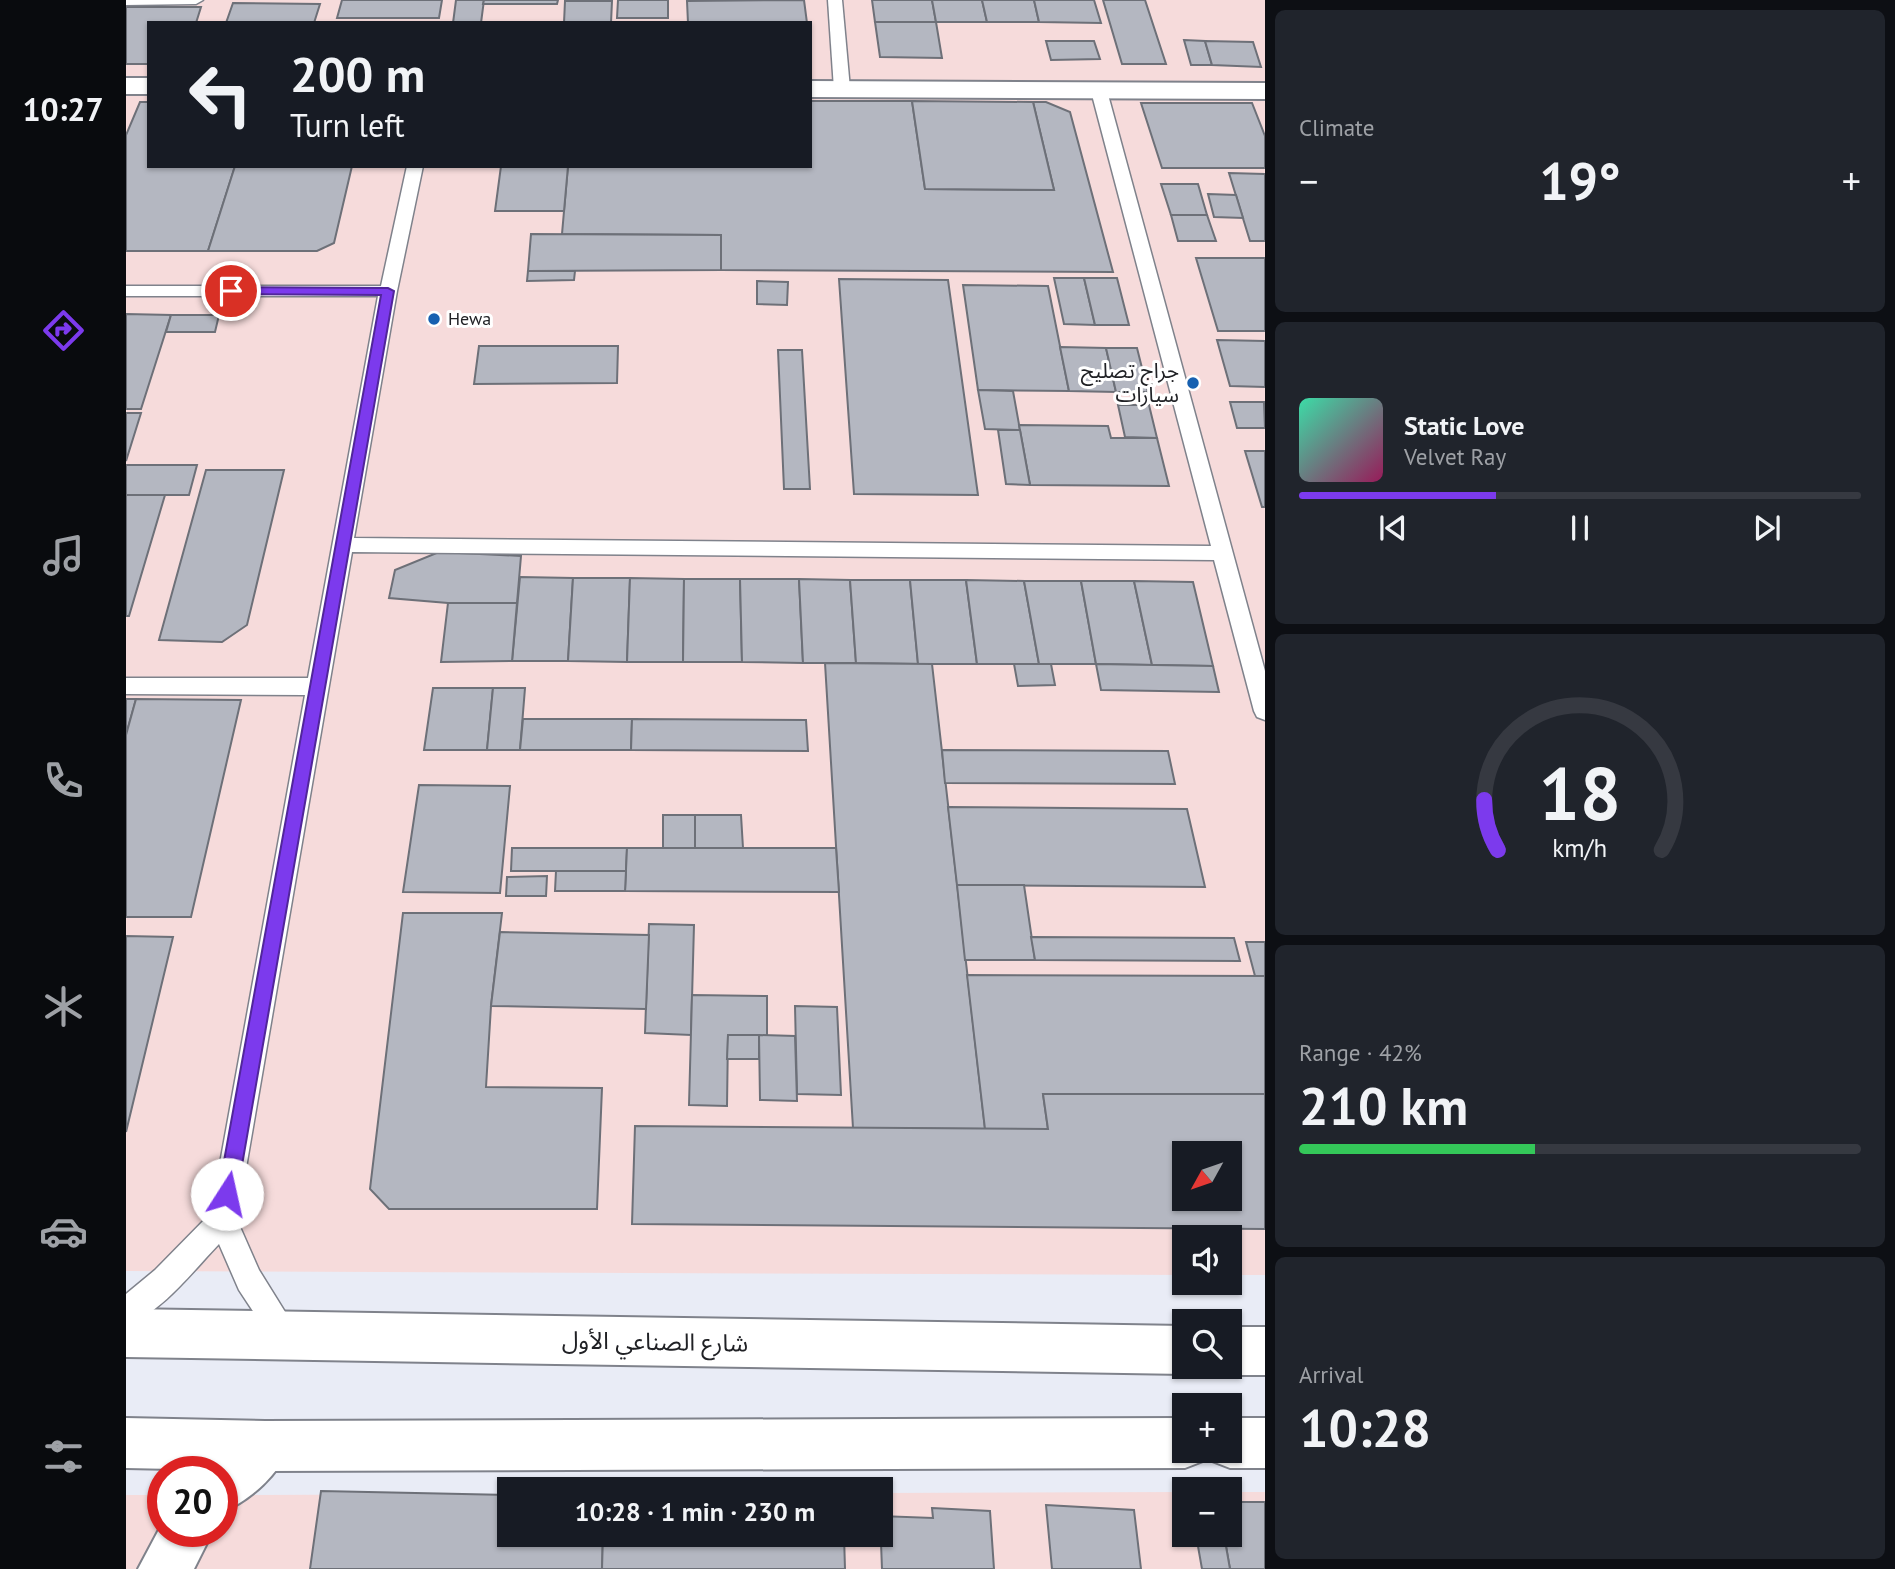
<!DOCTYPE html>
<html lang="en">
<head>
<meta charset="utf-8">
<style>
  body { margin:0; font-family:"PT Sans","Noto Sans Arabic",sans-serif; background:#20242c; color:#f1f3f6; height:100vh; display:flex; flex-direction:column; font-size:26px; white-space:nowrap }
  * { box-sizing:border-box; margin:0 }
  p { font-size:23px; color:#9ea1a6 }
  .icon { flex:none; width:38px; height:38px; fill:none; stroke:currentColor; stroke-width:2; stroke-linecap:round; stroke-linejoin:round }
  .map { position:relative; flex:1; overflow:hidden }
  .drawer { display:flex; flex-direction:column; gap:10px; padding:10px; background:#0d0f14; width:630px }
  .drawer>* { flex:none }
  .top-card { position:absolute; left:21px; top:21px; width:665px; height:147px; border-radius:0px; box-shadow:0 2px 5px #0004; background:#171b24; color:#f1f3f6; overflow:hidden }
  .needle { width:46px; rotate:230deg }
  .tools { position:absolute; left:1046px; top:1141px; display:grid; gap:14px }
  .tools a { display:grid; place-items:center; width:70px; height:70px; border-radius:0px; background:#171b24; box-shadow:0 2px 5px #0004; font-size:35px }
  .speed { position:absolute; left:21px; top:1456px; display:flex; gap:14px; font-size:35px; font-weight:700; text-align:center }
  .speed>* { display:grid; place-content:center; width:91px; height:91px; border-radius:50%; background:#171b24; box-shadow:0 2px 5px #0004; line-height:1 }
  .speed .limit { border:10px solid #d22; background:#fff; color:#111 }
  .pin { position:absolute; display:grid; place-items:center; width:60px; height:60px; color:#fff; margin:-30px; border:4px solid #fff; border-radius:50%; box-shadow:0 2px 7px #0007 }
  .me { position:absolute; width:77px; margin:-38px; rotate:10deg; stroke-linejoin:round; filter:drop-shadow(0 0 5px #0008) }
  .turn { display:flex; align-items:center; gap:24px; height:147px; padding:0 28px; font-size:32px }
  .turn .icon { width:91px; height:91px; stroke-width:2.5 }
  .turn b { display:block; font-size:49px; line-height:60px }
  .big { font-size:52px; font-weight:800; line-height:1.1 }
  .drawer .card { flex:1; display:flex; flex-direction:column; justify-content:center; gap:10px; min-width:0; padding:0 24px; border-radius:10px; background:#20242c }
  .drawer .dial { align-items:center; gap:0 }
  .dial svg { height:182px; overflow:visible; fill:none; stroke:#363941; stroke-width:7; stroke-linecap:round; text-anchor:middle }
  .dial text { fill:#f1f3f6; stroke:none }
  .song { display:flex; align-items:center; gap:21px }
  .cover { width:84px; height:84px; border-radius:10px; background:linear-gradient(135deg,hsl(160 70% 55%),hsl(330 70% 35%)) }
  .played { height:7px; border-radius:4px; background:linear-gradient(90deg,#7c3aed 35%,#363941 35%) }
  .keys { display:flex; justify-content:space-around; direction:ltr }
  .heat { display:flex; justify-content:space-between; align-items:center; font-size:38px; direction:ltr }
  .charge { height:10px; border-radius:5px; background:linear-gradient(90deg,#34c759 42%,#363941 0) }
  .trip { position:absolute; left:371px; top:1477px; width:396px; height:70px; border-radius:0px; background:#171b24; box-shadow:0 2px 5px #0004; font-weight:800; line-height:70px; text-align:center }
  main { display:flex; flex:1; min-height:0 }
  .menu { display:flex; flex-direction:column; width:126px; justify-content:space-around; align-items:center; background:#090b0e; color:#9ea1a6 }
  .menu .icon { width:49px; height:49px }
  .menu .current { color:#7c3aed }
  .menu b { font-size:32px; color:#f1f3f6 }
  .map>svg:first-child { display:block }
  .industrial { fill:#f6dbdb; fill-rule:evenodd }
  .building { fill:#b4b7c1; stroke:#6d7078; stroke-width:2; fill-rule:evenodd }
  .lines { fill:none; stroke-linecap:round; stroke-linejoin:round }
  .lane-casing { stroke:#7f828b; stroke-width:3 }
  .street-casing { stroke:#7f828b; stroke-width:4 }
  .secondary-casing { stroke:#7f828b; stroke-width:4 }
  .lane { fill:#fff; fill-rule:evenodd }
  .street { fill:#fff; fill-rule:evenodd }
  .secondary { fill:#fff; fill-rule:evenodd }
  .route { fill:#7c3aed; stroke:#51269a; stroke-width:2 }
  .poi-dot { fill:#1760b0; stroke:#fff; stroke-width:2.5 }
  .labels { text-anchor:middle; stroke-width:6; stroke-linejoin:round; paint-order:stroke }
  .far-poi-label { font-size:18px; fill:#202125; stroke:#fff; text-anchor:start }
  .poi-label { font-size:21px; fill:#202125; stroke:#fff; text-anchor:end }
  .near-street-label { font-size:24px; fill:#202125; stroke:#fff }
</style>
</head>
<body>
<main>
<nav class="menu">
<b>10:27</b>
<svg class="icon current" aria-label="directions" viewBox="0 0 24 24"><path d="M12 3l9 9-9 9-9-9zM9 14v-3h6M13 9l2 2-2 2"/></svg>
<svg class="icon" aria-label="music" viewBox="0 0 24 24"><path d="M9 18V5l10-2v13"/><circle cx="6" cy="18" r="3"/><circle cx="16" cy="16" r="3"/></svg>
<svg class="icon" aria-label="phone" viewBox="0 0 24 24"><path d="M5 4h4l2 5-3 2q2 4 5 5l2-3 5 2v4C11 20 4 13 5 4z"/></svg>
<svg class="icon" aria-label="climate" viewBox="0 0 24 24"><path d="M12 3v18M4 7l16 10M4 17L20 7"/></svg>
<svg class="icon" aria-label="car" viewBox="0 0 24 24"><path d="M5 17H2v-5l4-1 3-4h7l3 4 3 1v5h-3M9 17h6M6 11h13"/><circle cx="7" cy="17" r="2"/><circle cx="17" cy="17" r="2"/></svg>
<svg class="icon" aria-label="filters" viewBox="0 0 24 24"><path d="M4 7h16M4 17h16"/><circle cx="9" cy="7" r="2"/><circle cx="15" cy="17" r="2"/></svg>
</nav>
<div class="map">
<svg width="1139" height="1569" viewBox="0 0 1139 1569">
  <rect width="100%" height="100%" fill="#e9ecf6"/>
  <g class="industrial">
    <path d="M0 0H1139V1275H1104V1237H1059V1275L0 1271ZM23 23H684V166H23ZM1059 1153H1104V1199H1059Z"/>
    <path d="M1059 1492V1535H1104V1492H1139V1569H0V1495H37V1531H96V1495L383 1494V1535H754V1493Z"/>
  </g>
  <g class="building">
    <path d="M216 0H316L313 18H211Z"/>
    <path d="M330 0H358L355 23H327Z"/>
    <path d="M358 0H432L431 4H357Z"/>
    <path d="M492 0H542V18H491Z"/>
    <path d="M678 0 681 23H562L561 1Z"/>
    <path d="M746 0H806L810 22H749Z"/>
    <path d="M806 0H856L861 22H810Z"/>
    <path d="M856 0H908L913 22H861Z"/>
    <path d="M908 0H968L975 23 913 22Z"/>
    <path d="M977 0H1019L1040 64H996Z"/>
    <path d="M439 1H486L485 23H438Z"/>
    <path d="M107 3 194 4 188 23H100Z"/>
    <path d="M0 7H75L70 23H23V64H0Z"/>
    <path d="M749 22H810L816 58 754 57Z"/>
    <path d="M1058 40 1079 41 1086 65H1065Z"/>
    <path d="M920 41H968L974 59 925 60Z"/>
    <path d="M1079 41 1127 42 1135 67 1086 65Z"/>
    <path d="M684 101H786L799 189 928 190 907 102H920L944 112 987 272 595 270V235L436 234 442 166H684Z"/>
    <path d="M786 101 907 102 928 190 799 189Z"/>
    <path d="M14 102H23V166H109L82 251H0V135Z"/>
    <path d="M1015 103H1126L1139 136V168H1036Z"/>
    <path d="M109 166H226L208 243 191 251H82Z"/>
    <path d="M375 166H442L438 211H369Z"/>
    <path d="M1103 173 1139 174V241H1124Z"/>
    <path d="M1035 184H1072L1081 215H1045Z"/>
    <path d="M1082 194 1110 195 1117 218 1088 217Z"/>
    <path d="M1045 215H1081L1090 241H1052Z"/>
    <path d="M405 234 595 235V270L402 271Z"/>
    <path d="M1070 258H1139V331H1092Z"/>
    <path d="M402 271H449L448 280 401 281Z"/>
    <path d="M928 278H958L969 325 938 324Z"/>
    <path d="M958 278H991L1003 325H969Z"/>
    <path d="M713 279 822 280 852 495 728 494Z"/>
    <path d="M631 281 662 282 661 305 631 304Z"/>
    <path d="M837 285 922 286 943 391 852 390Z"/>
    <path d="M0 314 45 315 15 409H0Z"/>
    <path d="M45 315H93L89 332H40Z"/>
    <path d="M1091 340 1139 341V387L1104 386Z"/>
    <path d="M353 346H492L491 383 348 384Z"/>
    <path d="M934 347 980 348 990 392 943 391Z"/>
    <path d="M980 348H1011L1022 392H990Z"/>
    <path d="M652 350H676L684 489H658Z"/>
    <path d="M852 390 887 391 894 430 859 429Z"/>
    <path d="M1104 402H1138L1139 428H1111Z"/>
    <path d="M992 405H1023L1031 438 999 437Z"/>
    <path d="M0 413H15L0 461Z"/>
    <path d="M893 425 982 426 985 438H1031L1043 486 904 485Z"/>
    <path d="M872 430H894L904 485 880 484Z"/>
    <path d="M1119 451H1139V507H1136Z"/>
    <path d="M0 465H71L63 495H0Z"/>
    <path d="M80 470H158L121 625 96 642 33 640Z"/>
    <path d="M0 495H39L3 616H0Z"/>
    <path d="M313 552 395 556 391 603H322L263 598 269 570Z"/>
    <path d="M394 577 447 578 442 661H386Z"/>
    <path d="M447 578H504L501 662 442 661Z"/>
    <path d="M504 578 558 579 557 662H501Z"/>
    <path d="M558 579H614L616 662H557Z"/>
    <path d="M614 579H673L677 663 616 662Z"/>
    <path d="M673 579 724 580 730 663H677Z"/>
    <path d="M724 580H784L792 664 730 663Z"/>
    <path d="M784 580H840L851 664H792Z"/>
    <path d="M840 580 898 581 913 664H851Z"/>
    <path d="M898 581H955L970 664H913Z"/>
    <path d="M955 581H1008L1026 665 970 664Z"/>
    <path d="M1008 581 1067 582 1087 666 1026 665Z"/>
    <path d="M322 603H391L386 661 315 662Z"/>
    <path d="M699 663 806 664 859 1129 727 1128Z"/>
    <path d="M888 664H925L929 685 892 686Z"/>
    <path d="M970 664 1087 666 1093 692 975 690Z"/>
    <path d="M307 688H367L361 750H298Z"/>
    <path d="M367 688H399L394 750H361Z"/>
    <path d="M0 699H10L0 735Z"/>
    <path d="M10 699 115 700 65 917H0V735Z"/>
    <path d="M397 719H506L505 750H394Z"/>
    <path d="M506 719 680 720 682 751 505 750Z"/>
    <path d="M816 750 1042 751 1049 784 819 783Z"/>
    <path d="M293 785 384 786 374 893 277 892Z"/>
    <path d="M822 807 1061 809 1079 887 831 885Z"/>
    <rect x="537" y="815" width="32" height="33"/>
    <path d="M569 815H615L617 848H569Z"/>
    <path d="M386 848H501L500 871H385Z"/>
    <path d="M501 848H710L713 892 499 891Z"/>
    <path d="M430 871H500L499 891H429Z"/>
    <path d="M421 876 420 896H380L381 877Z"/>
    <path d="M831 885H898L909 960H839Z"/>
    <path d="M277 913H376L365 1006 360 1087 476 1088 471 1209H263L244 1189Z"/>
    <path d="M523 924 568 925 565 1035 519 1033Z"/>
    <path d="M374 932 523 935 520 1009 365 1006Z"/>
    <path d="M0 936 47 937 0 1132Z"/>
    <path d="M905 937 1108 938 1114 961 909 960Z"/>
    <path d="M1120 942H1139V976H1129Z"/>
    <path d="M841 975 1139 976V1094H917L922 1129H859Z"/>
    <path d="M566 995 641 996V1036L602 1035 601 1106 563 1105Z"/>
    <path d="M669 1006 711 1007 715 1095 671 1094Z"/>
    <path d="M602 1035H633V1059H601Z"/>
    <path d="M633 1035 669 1036 671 1101 634 1100Z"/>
    <path d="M917 1094H1139V1229L506 1224 509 1126 922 1129ZM1059 1153H1104V1199H1059Z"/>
    <path d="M195 1491 383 1495V1535H477L476 1569H184Z"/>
    <path d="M1104 1502H1139V1569H1104L1098 1535H1104Z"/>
    <path d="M920 1505 1008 1510 1015 1569H926Z"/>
    <path d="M806 1508 864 1511 868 1569H756L754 1516 807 1518Z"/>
    <path d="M477 1535H718L719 1569H476Z"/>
    <path d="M1070 1535H1098L1104 1569H1076Z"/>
  </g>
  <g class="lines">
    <g class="lane-casing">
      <g id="lane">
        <path d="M0 0H77L70 4 0 5Z"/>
        <path d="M702 0H716L724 89 716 94 708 89Z"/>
        <path d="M973 86 981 91 1139 671V720L1131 717 1128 711 1088 560 226 552 111 1220 133 1270 174 1336 170 1346 160 1350 150 1346 113 1290 93 1244C66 1272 37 1311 0 1326V1294L29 1270 85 1213 179 695 0 694V678H182L252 296H0V286H255L281 166H297L271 291 228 538 1085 546 965 91Z"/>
      </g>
    </g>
    <g class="street-casing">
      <g id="street">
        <rect x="0" y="78" width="23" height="16"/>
        <path d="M684 81 1139 83V99L684 97Z"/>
        <path d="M139 1421 157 1428 164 1446C153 1474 125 1500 96 1512V1472H76L78 1468 121 1428Z"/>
        <path d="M37 1522V1531H87L68 1569H12Z"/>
      </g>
    </g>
    <g class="secondary-casing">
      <g id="secondary">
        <path d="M0 1309 1059 1326V1367H1076L1059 1374 0 1357Z"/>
        <path d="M1104 1327H1139V1375H1104L1087 1368 1104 1367Z"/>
        <path d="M0 1418 139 1421 1059 1418V1451H1081L1077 1461 1059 1468 139 1471 0 1468Z"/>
        <path d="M1104 1418H1139V1468H1104L1086 1461 1082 1451H1104Z"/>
      </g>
    </g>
    <use href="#lane" class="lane"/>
    <use href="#street" class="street"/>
    <use href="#secondary" class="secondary"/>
  </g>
  <path class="route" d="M105 287 262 288 268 291 111 1194 108 1200 101 1203 95 1200 92 1194 255 295 100 294V288Z"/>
  <g class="poi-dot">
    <circle cx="308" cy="319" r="7"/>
    <circle cx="1067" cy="383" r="7"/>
  </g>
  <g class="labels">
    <g class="far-poi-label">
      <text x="322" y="325">Hewa</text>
    </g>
    <g class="poi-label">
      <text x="1053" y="378">جراج تصليح<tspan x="1053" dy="24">سيارات</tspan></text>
    </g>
    <g class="near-street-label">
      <text transform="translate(529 1342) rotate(1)" y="8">شارع الصناعي الأول</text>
    </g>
  </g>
</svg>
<div class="tools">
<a><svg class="needle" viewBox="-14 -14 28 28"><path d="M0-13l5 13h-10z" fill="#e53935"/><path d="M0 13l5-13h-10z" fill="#9ea1a6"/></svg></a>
<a><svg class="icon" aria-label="sound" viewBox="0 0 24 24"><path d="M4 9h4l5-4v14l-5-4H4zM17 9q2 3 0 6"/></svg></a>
<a><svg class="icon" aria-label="search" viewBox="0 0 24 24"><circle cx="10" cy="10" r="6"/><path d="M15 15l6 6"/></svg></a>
<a>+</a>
<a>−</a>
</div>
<div class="speed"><div class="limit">20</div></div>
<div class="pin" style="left:105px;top:291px;background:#d93025"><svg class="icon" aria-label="arrive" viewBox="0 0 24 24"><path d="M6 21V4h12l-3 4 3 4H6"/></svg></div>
<svg class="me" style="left:101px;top:1194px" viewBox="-20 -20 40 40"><circle r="19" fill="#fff"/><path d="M0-13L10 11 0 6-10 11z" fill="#7c3aed"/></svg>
<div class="trip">10:28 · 1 min · 230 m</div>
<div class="top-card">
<div class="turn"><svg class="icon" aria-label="left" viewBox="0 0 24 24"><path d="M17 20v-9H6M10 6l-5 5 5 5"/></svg><div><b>200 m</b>Turn left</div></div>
</div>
</div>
<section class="drawer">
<div class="card"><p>Climate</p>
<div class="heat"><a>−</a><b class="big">19°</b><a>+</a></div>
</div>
<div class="card">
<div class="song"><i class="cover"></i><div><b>Static Love</b><p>Velvet Ray</p></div></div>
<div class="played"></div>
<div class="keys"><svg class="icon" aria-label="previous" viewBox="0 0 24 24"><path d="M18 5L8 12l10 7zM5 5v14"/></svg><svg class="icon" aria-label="pause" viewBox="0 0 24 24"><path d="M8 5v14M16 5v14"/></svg><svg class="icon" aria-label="next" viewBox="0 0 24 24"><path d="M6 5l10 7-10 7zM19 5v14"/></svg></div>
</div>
<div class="card dial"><svg viewBox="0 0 100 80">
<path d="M14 69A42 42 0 1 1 86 69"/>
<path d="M14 69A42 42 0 0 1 8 47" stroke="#7c3aed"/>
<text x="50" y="56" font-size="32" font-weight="700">18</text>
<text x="50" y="72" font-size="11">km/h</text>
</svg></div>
<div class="card"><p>Range · 42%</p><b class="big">210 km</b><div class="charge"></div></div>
<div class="card"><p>Arrival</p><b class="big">10:28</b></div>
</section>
</main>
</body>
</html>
